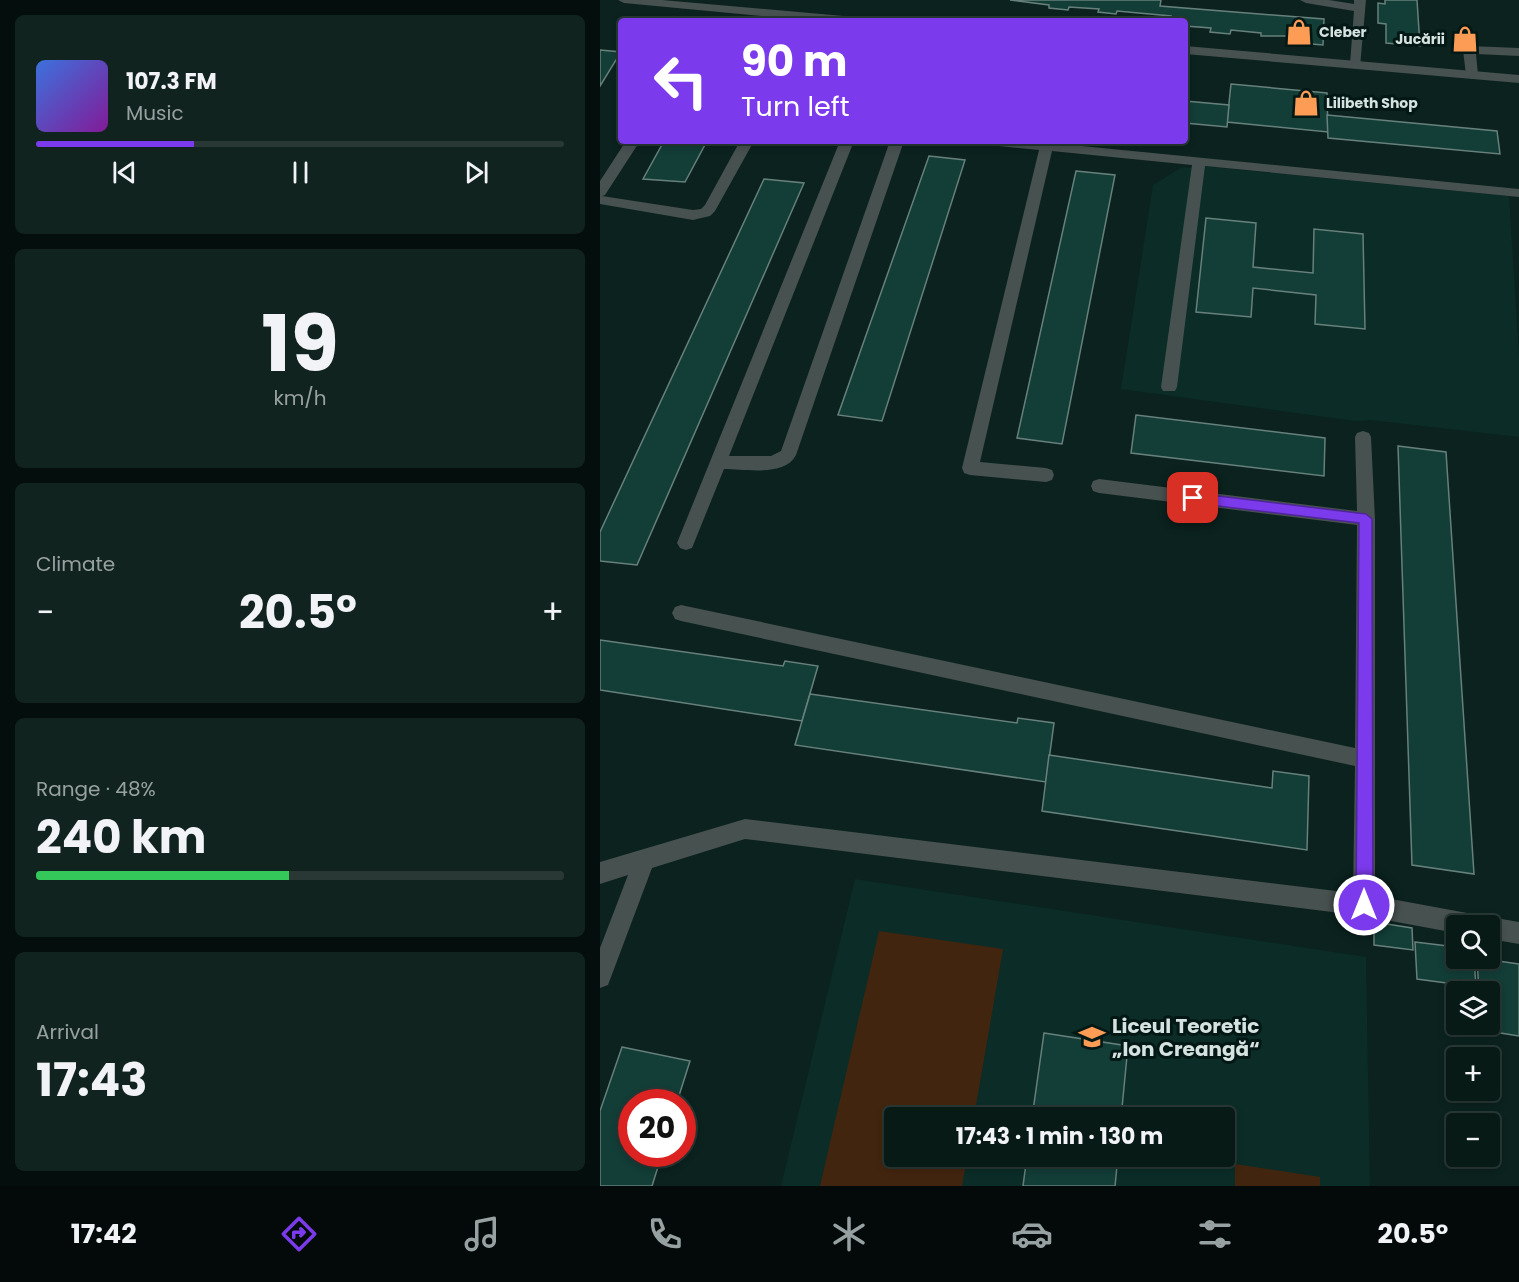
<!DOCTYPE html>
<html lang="en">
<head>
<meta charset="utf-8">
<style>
  body { margin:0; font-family:Poppins,sans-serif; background:#11231f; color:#f1f3f6; height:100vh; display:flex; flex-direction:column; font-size:22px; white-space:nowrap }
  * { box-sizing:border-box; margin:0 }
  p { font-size:20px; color:#98a1a1 }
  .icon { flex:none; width:33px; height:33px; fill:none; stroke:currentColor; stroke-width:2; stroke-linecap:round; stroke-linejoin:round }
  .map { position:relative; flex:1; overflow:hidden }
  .sheet { display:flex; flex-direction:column; gap:15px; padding:15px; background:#040e0c; width:600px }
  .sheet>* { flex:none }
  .hud { position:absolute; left:18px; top:18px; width:570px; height:126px; border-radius:6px; box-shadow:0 3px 9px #0003,0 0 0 2px #293835; background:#7c3aed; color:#fff; overflow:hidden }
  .controls { position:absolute; left:846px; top:915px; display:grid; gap:12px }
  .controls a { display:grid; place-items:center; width:54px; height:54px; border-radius:6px; background:#081a16; box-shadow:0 3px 9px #0003,0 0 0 2px #293835; font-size:30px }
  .speed { position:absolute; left:18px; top:1089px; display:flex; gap:12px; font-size:30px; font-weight:700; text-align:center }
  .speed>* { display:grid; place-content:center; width:78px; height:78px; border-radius:50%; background:#081a16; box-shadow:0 3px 9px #0003,0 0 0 2px #293835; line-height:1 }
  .speed .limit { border:9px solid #d22; background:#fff; color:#111 }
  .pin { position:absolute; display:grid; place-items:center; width:51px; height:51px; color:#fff; margin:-26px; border-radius:12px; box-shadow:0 3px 9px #0006 }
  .me { position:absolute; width:66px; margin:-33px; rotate:0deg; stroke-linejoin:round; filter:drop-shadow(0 0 4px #0008) }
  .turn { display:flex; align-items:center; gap:21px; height:126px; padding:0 24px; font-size:27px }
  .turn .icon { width:78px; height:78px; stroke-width:2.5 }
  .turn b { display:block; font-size:42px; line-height:51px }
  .big { font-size:45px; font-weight:700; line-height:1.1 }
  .sheet .card { flex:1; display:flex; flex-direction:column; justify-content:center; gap:9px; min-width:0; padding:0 21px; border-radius:9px; background:#11231f }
  .sheet .dial { align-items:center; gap:0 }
  .dial b { font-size:78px; line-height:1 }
  .song { display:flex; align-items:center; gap:18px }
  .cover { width:72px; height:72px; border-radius:9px; background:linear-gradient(135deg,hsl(220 70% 55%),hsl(290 70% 35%)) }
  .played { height:6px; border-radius:3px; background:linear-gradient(90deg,#7c3aed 30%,#293835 30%) }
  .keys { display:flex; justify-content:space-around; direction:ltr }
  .heat { display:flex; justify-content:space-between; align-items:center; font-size:33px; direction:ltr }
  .charge { height:9px; border-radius:4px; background:linear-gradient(90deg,#34c759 48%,#293835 0) }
  .trip { position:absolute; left:284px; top:1107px; width:351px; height:60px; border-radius:6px; background:#081a16; box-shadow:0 3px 9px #0003,0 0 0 2px #293835; font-weight:700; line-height:60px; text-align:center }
  .dock { display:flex; height:96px; justify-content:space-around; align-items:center; background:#030a09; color:#98a1a1 }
  .dock .icon { width:42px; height:42px }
  .dock .on { color:#7c3aed }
  .dock b { font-size:27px; color:#f1f3f6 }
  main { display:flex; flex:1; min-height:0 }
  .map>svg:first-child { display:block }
  .built { fill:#0b2c27; fill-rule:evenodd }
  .green { fill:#42250f }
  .building { fill:#133d37; stroke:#67807b; stroke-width:1.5 }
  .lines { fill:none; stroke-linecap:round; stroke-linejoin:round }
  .service { fill:#47514f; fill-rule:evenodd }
  .tertiary { fill:#47514f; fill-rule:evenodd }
  .route { fill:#7c3aed; stroke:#51269a; stroke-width:1.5 }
  .labels { text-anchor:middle; stroke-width:6; stroke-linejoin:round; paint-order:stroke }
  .far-poi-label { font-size:14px; font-weight:bold; fill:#d5e2df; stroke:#031815; text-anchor:start }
  .near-poi-label { font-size:20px; font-weight:bold; fill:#d5e2df; stroke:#031815; text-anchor:start }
</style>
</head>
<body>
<main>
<section class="sheet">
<div class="card">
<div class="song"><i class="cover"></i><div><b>107.3 FM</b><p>Music</p></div></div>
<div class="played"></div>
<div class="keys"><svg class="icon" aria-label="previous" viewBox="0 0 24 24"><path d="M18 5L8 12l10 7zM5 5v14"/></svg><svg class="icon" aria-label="pause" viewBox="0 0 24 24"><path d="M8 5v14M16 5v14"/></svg><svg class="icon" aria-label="next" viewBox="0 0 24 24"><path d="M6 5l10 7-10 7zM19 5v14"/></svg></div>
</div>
<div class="card dial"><b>19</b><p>km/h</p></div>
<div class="card"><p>Climate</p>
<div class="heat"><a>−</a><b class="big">20.5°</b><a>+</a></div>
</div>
<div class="card"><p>Range · 48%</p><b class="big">240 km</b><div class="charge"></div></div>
<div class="card"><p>Arrival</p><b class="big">17:43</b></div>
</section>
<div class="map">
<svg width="919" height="1186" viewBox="0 0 919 1186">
  <rect width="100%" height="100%" fill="#0b221e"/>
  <g class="built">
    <path d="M601 166 909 196 919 355V437L770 420 755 421 521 389 553 185 582 167 600 169Z"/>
    <path d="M255 879 766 957 770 1186H181ZM294 1118H624V1156H294Z"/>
  </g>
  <g class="green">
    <path d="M279 931 403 949 374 1117 294 1118V1156L367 1157 362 1186H220Z"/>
    <path d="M635 1164 720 1177V1186H635Z"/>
  </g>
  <g class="building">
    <path d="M410 0H561L560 6 724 19 723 45 699 43V36H661V33L631 30 630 34 610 32 611 28 585 26V21H570L571 16 517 11 516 14 498 12 499 9 469 7 468 10 449 8V5Z"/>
    <path d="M785 0H817L820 46 786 43V24L778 23V3L785 4Z"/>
    <path d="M0 50 21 52 0 86Z"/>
    <path d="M631 84 727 93 728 132 627 122Z"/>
    <path d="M585 101 629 105 627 127 585 123Z"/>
    <path d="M727 115 897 131 900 154 728 138Z"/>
    <path d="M64 141H107L85 182 43 179Z"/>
    <path d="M329 156 365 160 282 421 238 415Z"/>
    <path d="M476 171 515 175 462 444 417 438Z"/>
    <path d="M164 179 204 183 37 565 0 561V532Z"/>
    <path d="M606 218 656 223 653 267 713 273 714 229 763 234 765 329 715 324 716 295 653 288 651 317 596 312Z"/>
    <path d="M536 415 725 438 724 476 531 453Z"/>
    <path d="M798 446 846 452 874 874 812 865Z"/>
    <path d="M0 640 183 666 185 661 218 666 202 721 0 690Z"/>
    <path d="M210 694 417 723 418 718 454 723 446 782 195 745Z"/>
    <path d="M449 755 672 788 673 771 709 776 707 850 442 811Z"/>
    <path d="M774 922 812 928 813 950 774 945Z"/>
    <path d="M815 942 856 947V958H874L876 987 817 979Z"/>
    <path d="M877 958 919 964V1036L882 1030 881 1024H890V992H879Z"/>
    <path d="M444 1033 528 1046 521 1118H432Z"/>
    <path d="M22 1047 90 1061 77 1102H32V1154H62L52 1186H0V1111Z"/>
    <path d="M427 1156H518L515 1186H423Z"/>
  </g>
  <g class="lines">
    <g class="service">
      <path d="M700 0H729L754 4V0H766L760 67H752L750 64 754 11 706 3Z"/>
      <path d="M869 46 919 48V56L876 54 878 75 872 79 866 75 863 50Z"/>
      <path d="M26 141H40L5 195 2 196 93 210 101 209 105 205 140 141H154L115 211 110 216 93 220 0 204V181Z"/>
      <path d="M240 141H254L129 456H171L181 451 290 141H304L196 455C185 477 145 469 124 469L92 548 86 550 80 548 77 543Z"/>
      <path d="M382 141H431L919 189V197L605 166 577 387 575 391H563L561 387 592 165 452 151 380 462 446 468 452 470 454 475 452 480 446 482 370 475 364 473 362 468 439 150 389 145Z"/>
      <path d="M763 431 769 433 771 437 775 519V896L878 915 886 919 890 917 919 922V944L890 939V926H856V933L764 916 145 839 52 868 8 985 0 988V948L28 875 0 884V862L145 819 753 893 755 766 81 621 75 619 72 613 75 607 81 605 755 748 757 525 499 493 493 491 491 486 493 481 499 479 757 511 755 437 757 433Z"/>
    </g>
    <g class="tertiary">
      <path d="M18 0H62L255 17 261 21H216L24 3Z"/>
      <path d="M585 46 919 75V83L585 54Z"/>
    </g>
  </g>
  <path class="route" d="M593 493 766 514 772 519 773 905 770 911 764 913 759 911 756 905 759 523 593 503 586 498Z"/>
  <defs>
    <g id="shop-bare" transform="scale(2.07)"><path d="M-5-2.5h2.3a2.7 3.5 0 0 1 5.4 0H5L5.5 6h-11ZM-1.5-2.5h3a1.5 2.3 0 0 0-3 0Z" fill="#fd9c55" stroke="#031815" stroke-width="2.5" paint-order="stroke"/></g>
    <g id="school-bare" transform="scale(2.07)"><path d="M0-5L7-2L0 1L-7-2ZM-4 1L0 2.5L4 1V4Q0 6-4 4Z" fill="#fd9c55" stroke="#031815" stroke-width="2.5" paint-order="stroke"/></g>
  </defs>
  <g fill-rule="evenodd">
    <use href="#shop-bare" x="699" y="32"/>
    <use href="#shop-bare" x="865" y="39"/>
    <use href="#shop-bare" x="706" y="103"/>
    <use href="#school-bare" x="492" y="1037"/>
  </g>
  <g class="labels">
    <g class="far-poi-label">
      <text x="719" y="37">Cleber</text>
      <text x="845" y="44" text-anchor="end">Jucării</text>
      <text x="726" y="108">Lilibeth Shop</text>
    </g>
    <g class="near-poi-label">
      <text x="512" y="1033">Liceul Teoretic<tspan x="512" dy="23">„Ion Creangă“</tspan></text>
    </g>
  </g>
</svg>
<div class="controls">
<a><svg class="icon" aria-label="search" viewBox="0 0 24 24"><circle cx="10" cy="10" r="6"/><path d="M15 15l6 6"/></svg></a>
<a><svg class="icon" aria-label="layers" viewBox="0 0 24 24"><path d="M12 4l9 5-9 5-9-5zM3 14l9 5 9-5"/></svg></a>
<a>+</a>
<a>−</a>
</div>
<div class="speed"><div class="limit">20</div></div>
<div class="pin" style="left:593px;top:498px;background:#d93025"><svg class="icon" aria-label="arrive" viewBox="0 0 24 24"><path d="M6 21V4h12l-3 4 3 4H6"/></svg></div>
<svg class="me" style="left:764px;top:905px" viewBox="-20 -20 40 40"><circle r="17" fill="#7c3aed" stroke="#fff" stroke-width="3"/><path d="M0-11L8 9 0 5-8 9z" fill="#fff"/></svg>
<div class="trip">17:43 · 1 min · 130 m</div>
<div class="hud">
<div class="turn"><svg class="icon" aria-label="left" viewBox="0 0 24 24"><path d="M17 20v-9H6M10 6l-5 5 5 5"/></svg><div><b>90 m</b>Turn left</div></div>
</div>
</div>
</main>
<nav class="dock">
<b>17:42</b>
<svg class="icon on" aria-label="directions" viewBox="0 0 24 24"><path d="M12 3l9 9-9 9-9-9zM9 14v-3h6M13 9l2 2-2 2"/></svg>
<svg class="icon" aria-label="music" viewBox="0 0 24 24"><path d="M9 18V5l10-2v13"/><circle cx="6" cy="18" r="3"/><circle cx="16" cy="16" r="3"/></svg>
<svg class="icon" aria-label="phone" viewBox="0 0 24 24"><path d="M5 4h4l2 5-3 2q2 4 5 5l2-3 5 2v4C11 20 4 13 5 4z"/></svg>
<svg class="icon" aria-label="climate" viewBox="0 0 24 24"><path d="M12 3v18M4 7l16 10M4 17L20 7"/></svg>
<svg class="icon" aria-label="car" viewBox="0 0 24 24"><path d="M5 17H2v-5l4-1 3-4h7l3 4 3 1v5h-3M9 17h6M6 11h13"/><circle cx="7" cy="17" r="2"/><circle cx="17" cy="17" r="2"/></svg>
<svg class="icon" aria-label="filters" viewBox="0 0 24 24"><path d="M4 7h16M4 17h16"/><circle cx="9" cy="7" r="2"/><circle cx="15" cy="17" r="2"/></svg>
<b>20.5°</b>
</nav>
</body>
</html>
